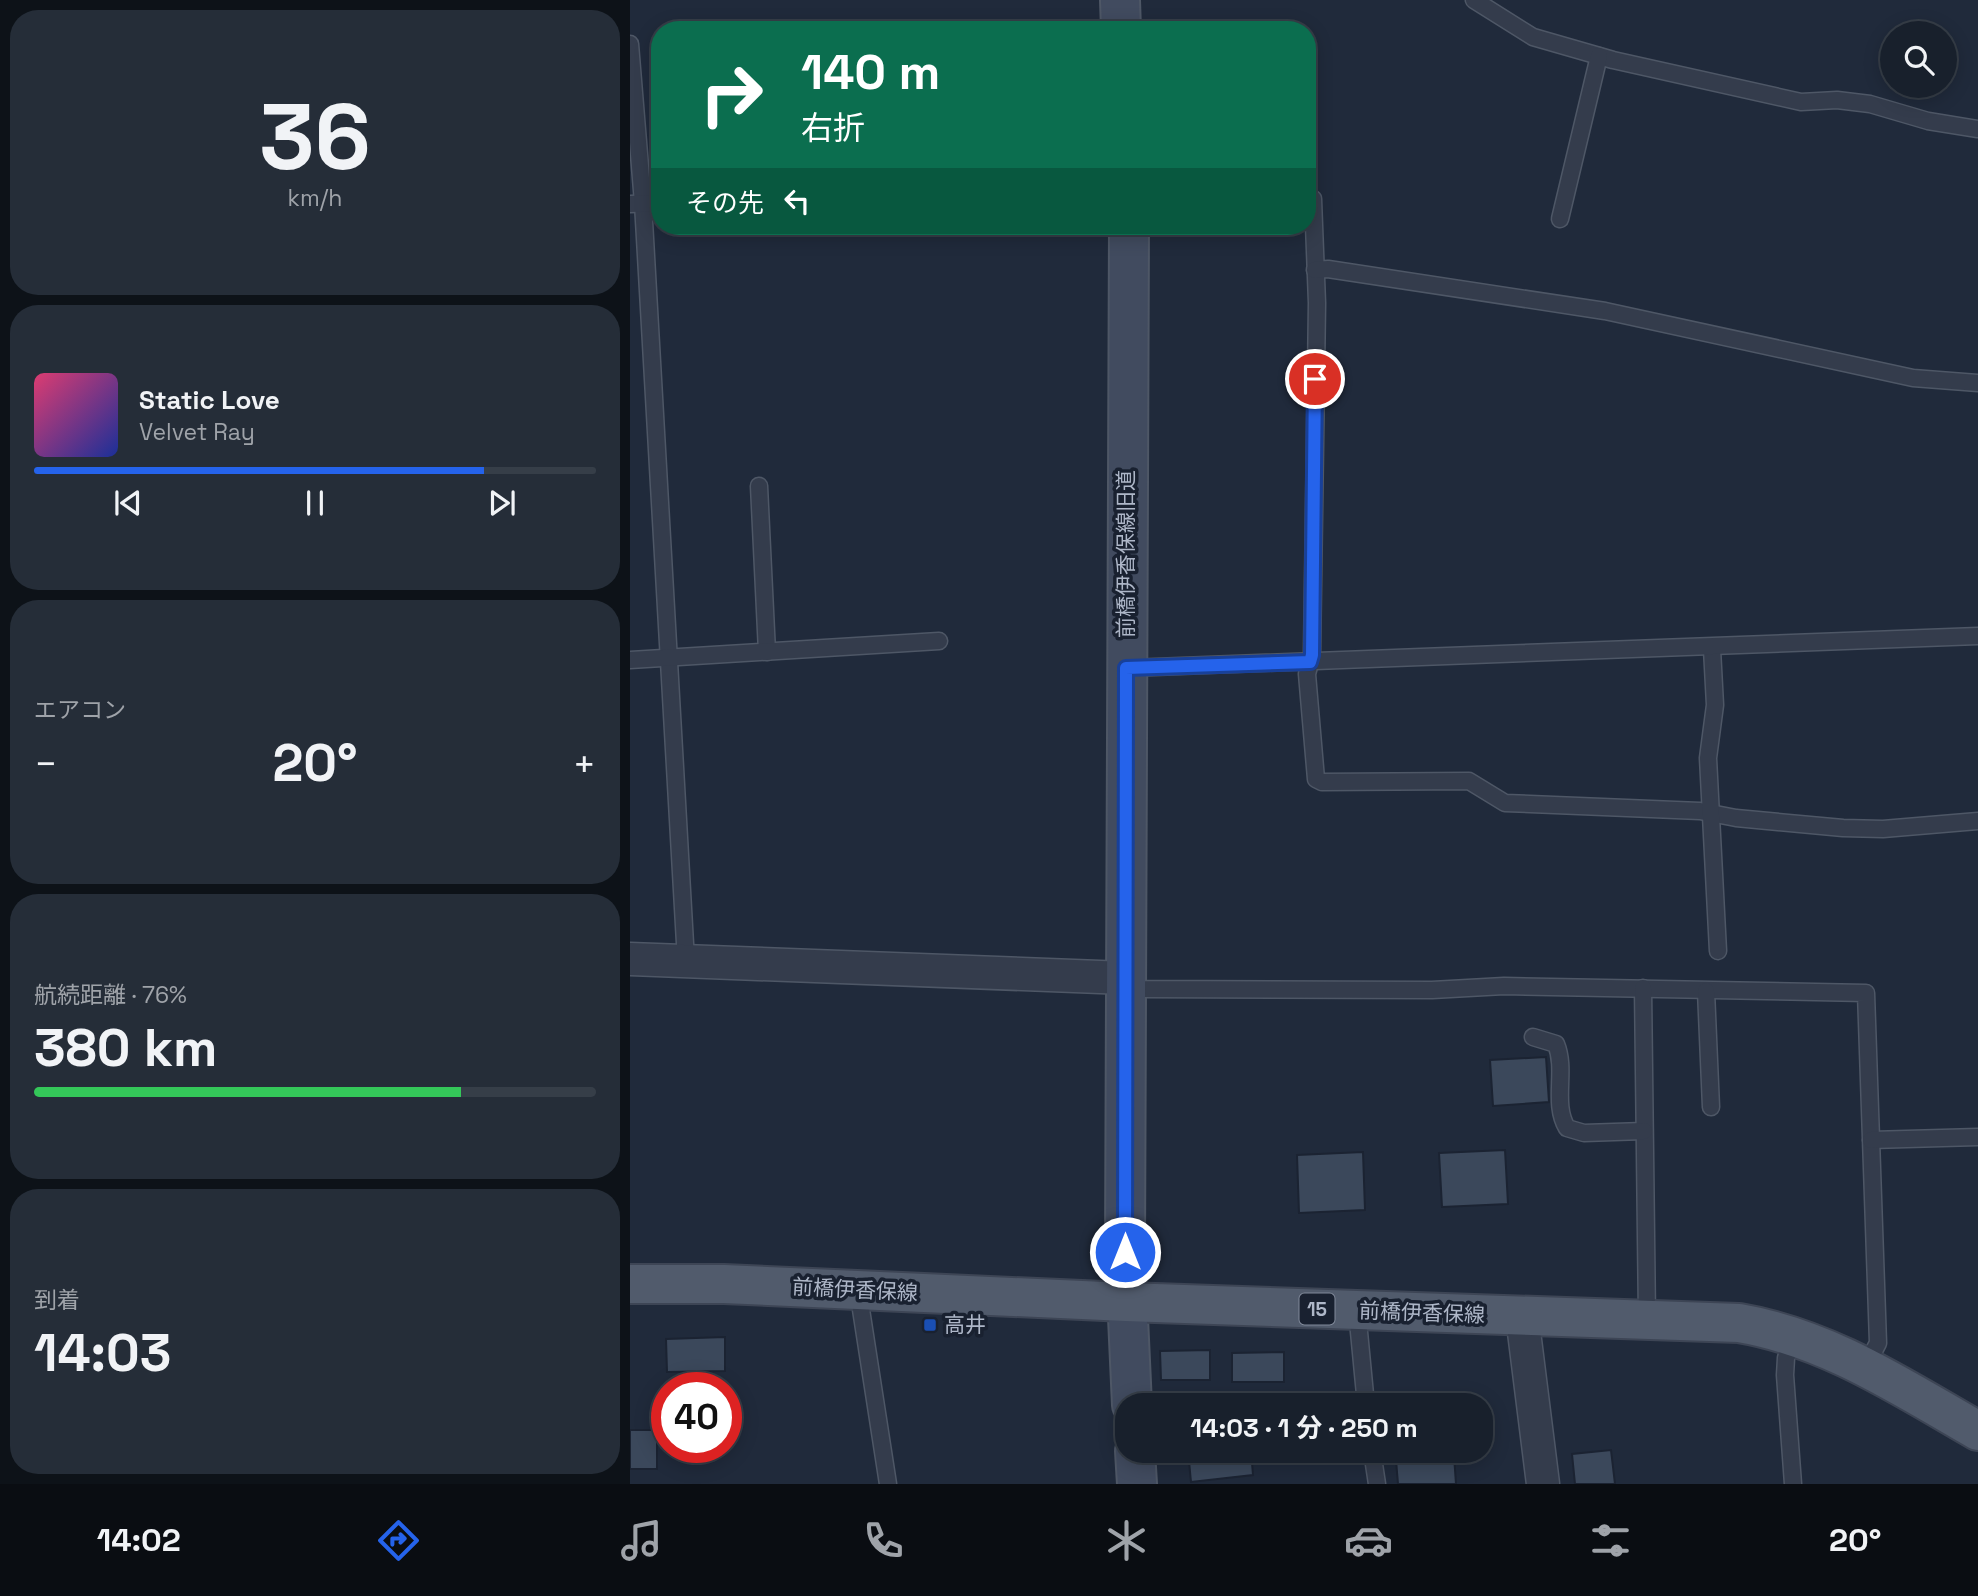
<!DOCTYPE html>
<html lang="ja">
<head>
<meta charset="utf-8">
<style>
  body { margin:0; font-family:"Space Grotesk","Noto Sans JP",sans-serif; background:#252d38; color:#f1f3f6; height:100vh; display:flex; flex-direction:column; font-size:26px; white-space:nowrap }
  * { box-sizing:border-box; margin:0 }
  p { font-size:23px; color:#9fa3a9 }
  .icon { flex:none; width:38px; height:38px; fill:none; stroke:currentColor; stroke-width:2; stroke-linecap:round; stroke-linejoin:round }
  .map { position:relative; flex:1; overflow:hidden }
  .panel { display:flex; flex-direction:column; gap:10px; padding:10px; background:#0d1218; width:630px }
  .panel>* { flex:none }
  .banner { position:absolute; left:21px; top:21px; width:665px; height:214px; border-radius:28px; box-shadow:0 4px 18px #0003,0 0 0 2px #363e48; background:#0b6e4f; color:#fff; overflow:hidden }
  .buttons { position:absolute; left:1250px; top:21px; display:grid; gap:14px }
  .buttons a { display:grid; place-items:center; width:77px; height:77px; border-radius:50%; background:#18202c; box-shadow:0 4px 18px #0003,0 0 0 2px #363e48; font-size:35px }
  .speed { position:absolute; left:21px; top:1372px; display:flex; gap:14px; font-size:35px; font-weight:700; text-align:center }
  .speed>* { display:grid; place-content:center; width:91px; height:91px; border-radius:50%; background:#18202c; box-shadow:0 4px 18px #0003,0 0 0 2px #363e48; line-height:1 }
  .speed .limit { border:10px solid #d22; background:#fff; color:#111 }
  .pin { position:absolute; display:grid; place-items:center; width:60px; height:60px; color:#fff; margin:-30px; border:4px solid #fff; border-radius:50%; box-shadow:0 2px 7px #0007 }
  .me { position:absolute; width:77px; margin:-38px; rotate:0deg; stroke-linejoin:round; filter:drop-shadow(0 0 5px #0008) }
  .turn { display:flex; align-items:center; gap:24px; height:147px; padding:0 35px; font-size:32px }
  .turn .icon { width:91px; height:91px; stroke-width:2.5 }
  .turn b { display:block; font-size:49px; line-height:60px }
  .then { display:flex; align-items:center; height:66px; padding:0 35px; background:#0003; gap:14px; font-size:26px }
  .big { font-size:52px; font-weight:700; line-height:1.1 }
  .panel .widget { flex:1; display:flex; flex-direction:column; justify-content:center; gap:10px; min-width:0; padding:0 24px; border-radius:28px; background:#252d38 }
  .panel .dial { align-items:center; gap:0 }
  .dial b { font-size:91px; line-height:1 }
  .song { display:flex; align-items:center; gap:21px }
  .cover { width:84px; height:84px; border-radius:10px; background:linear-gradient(135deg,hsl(340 70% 55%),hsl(230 70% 35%)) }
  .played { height:7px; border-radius:4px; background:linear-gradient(90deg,#2563eb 80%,#363e48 80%) }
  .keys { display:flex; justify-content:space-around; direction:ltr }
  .heat { display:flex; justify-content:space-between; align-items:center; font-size:38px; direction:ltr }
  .charge { height:10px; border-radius:5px; background:linear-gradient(90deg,#34c759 76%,#363e48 0) }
  .trip { position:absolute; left:485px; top:1393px; width:378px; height:70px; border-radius:28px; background:#18202c; box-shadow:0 4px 18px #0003,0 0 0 2px #363e48; font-weight:700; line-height:70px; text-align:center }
  .dock { display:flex; height:112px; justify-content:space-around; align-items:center; background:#0a0d12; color:#9fa3a9 }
  .dock .icon { width:49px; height:49px }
  .dock .on { color:#2563eb }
  .dock b { font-size:32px; color:#f1f3f6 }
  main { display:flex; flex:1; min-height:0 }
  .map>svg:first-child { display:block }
  .building { fill:#3b485b; stroke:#1b2332; stroke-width:2 }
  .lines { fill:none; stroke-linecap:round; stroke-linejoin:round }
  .lane-casing { stroke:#4e5766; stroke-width:19 }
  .street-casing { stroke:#4e5766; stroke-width:35 }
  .secondary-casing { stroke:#4e5766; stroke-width:42 }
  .primary-casing { stroke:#3d4555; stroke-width:42 }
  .lane { stroke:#343c4c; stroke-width:16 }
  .street { stroke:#343c4c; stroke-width:32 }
  .secondary { stroke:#414b5f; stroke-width:38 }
  .primary { stroke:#515b6c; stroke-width:38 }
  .route-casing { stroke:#184099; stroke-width:18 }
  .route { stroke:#2563eb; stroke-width:12 }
  .transit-dot { fill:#1a4fb4; stroke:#192130; stroke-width:2.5 }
  .labels { text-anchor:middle; stroke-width:7; stroke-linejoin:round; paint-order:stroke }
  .shield { fill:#192130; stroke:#818a9a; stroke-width:2 }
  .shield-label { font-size:19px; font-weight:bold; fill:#aeb7c8 }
  .street-label { font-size:21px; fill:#aeb7c8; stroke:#192130 }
  .poi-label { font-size:21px; fill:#aeb7c8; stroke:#192130; text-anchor:start }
</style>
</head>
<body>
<main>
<section class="panel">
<div class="widget dial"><b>36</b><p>km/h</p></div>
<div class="widget">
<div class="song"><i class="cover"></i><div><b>Static Love</b><p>Velvet Ray</p></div></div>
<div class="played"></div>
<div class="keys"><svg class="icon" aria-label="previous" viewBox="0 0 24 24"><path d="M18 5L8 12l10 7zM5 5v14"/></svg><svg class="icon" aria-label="pause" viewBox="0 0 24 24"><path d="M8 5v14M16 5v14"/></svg><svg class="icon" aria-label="next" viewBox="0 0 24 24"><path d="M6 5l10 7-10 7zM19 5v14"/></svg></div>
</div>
<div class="widget"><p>エアコン</p>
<div class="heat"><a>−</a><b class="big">20°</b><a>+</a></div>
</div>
<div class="widget"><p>航続距離 · 76%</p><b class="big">380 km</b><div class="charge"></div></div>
<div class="widget"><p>到着</p><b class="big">14:03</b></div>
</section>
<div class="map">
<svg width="1348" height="1484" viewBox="0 0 1348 1484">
  <rect width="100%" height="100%" fill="#202a3b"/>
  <g class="building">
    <path d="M916 1057 919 1102 863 1106 860 1060Z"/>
    <path d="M875 1150 878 1204 812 1207 809 1153Z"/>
    <path d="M733 1152 735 1210 669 1213 667 1155Z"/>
    <path d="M95 1337V1371L37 1372 36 1339Z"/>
    <path d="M580 1350V1380H531L530 1351Z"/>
    <path d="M654 1352V1382H602V1353Z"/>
    <rect x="0" y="1430" width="27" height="39"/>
    <path d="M981 1450 985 1484H945L942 1454Z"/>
    <path d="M558 1451H621L623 1475 561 1482Z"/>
    <path d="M824 1455 826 1484H768L766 1460Z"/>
  </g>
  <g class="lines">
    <g class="lane-casing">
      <g id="lane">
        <path d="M844 0 903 37 983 60 1171 102 1207 100 1240 104 1298 121 1348 129"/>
        <path d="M0 44 13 203 56 961"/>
        <path d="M677 195 683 199 687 303 682 655 677 674 686 779 692 782 839 781 875 803 1070 811 1106 818 1213 828 1253 829 1348 821"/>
        <path d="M0 204 30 203"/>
        <path d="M930 219 969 56"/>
        <path d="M685 270 698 269 975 311 1283 378 1348 383"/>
        <path d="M129 486 137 652"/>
        <path d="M1082 649 1085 705 1078 758 1088 951"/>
        <path d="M0 660 309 641"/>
        <path d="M498 668 1348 636"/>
        <path d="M498 979 511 989 802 990 874 986 1236 993 1248 1343 1236 1366"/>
        <path d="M1013 988 1017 1319"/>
        <path d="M1076 991 1081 1107"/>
        <path d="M903 1037 926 1044C937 1071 922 1103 937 1128L954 1133 1014 1131"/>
        <path d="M1241 1140 1348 1137"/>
        <path d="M228 1290 258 1484"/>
        <path d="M727 1311 736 1405"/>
        <path d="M742 1451 747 1484"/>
        <path d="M1163 1484 1155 1375 1156 1358 1164 1337"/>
      </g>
    </g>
    <g class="street-casing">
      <g id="street">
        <path d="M0 959 496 978"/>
        <path d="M892 1316 913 1484"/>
      </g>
    </g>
    <g class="secondary-casing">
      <g id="secondary">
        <path d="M490 0 491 30"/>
        <path d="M499 226 495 1252 502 1405"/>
        <path d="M505 1451 507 1484"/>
      </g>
    </g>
    <g class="primary-casing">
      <path id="primary" d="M0 1284H94L496 1302 1109 1323C1198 1338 1271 1387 1348 1431"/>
    </g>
    <use href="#lane" class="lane"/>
    <use href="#street" class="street"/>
    <use href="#secondary" class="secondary"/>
    <use href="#primary" class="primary"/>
  </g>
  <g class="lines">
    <g class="route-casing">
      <path id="route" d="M495 1252 496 668 680 662 682 655 685 379"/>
    </g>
    <use href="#route" class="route"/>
  </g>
  <rect class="transit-dot" x="293" y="1318" width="14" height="14" rx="3.5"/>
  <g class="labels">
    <rect class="shield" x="669.5" y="1293.5" width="35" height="31" rx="5"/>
    <g class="shield-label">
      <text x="687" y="1316">15</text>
    </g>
    <g class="street-label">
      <text transform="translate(496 554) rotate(-90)" y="7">前橋伊香保線旧道</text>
      <text transform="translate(225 1290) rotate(3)" y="7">前橋伊香保線</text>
      <text transform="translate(792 1313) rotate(2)" y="7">前橋伊香保線</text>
    </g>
    <g class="poi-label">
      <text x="314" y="1332">高井</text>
    </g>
  </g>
</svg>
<div class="buttons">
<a><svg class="icon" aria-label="search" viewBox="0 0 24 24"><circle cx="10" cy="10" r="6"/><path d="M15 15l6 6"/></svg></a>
</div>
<div class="speed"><div class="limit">40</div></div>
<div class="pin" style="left:685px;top:379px;background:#d93025"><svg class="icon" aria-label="arrive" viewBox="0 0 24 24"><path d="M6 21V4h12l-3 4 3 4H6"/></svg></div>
<svg class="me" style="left:495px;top:1252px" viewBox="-20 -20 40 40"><circle r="17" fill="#2563eb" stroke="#fff" stroke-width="3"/><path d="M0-11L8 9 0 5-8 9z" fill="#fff"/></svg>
<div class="trip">14:03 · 1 分 · 250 m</div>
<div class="banner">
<div class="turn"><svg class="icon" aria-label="right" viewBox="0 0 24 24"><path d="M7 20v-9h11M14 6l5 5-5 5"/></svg><div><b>140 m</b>右折</div></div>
<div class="then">その先<svg class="icon" aria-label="left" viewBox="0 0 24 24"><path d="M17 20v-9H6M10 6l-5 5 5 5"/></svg></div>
</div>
</div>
</main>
<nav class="dock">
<b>14:02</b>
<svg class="icon on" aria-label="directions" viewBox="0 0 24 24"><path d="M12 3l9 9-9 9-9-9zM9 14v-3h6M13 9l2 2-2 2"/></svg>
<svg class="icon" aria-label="music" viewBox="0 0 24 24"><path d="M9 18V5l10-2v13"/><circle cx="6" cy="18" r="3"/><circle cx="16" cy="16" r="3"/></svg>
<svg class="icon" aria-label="phone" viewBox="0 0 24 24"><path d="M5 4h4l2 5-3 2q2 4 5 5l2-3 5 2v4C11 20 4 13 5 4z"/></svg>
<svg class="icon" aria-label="climate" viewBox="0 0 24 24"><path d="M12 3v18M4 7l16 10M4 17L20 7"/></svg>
<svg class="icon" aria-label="car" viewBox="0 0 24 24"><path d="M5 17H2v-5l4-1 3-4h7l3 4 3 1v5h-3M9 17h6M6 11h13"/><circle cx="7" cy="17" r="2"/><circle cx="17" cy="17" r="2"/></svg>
<svg class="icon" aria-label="filters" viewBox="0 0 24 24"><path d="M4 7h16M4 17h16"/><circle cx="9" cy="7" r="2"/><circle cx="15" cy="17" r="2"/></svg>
<b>20°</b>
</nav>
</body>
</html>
